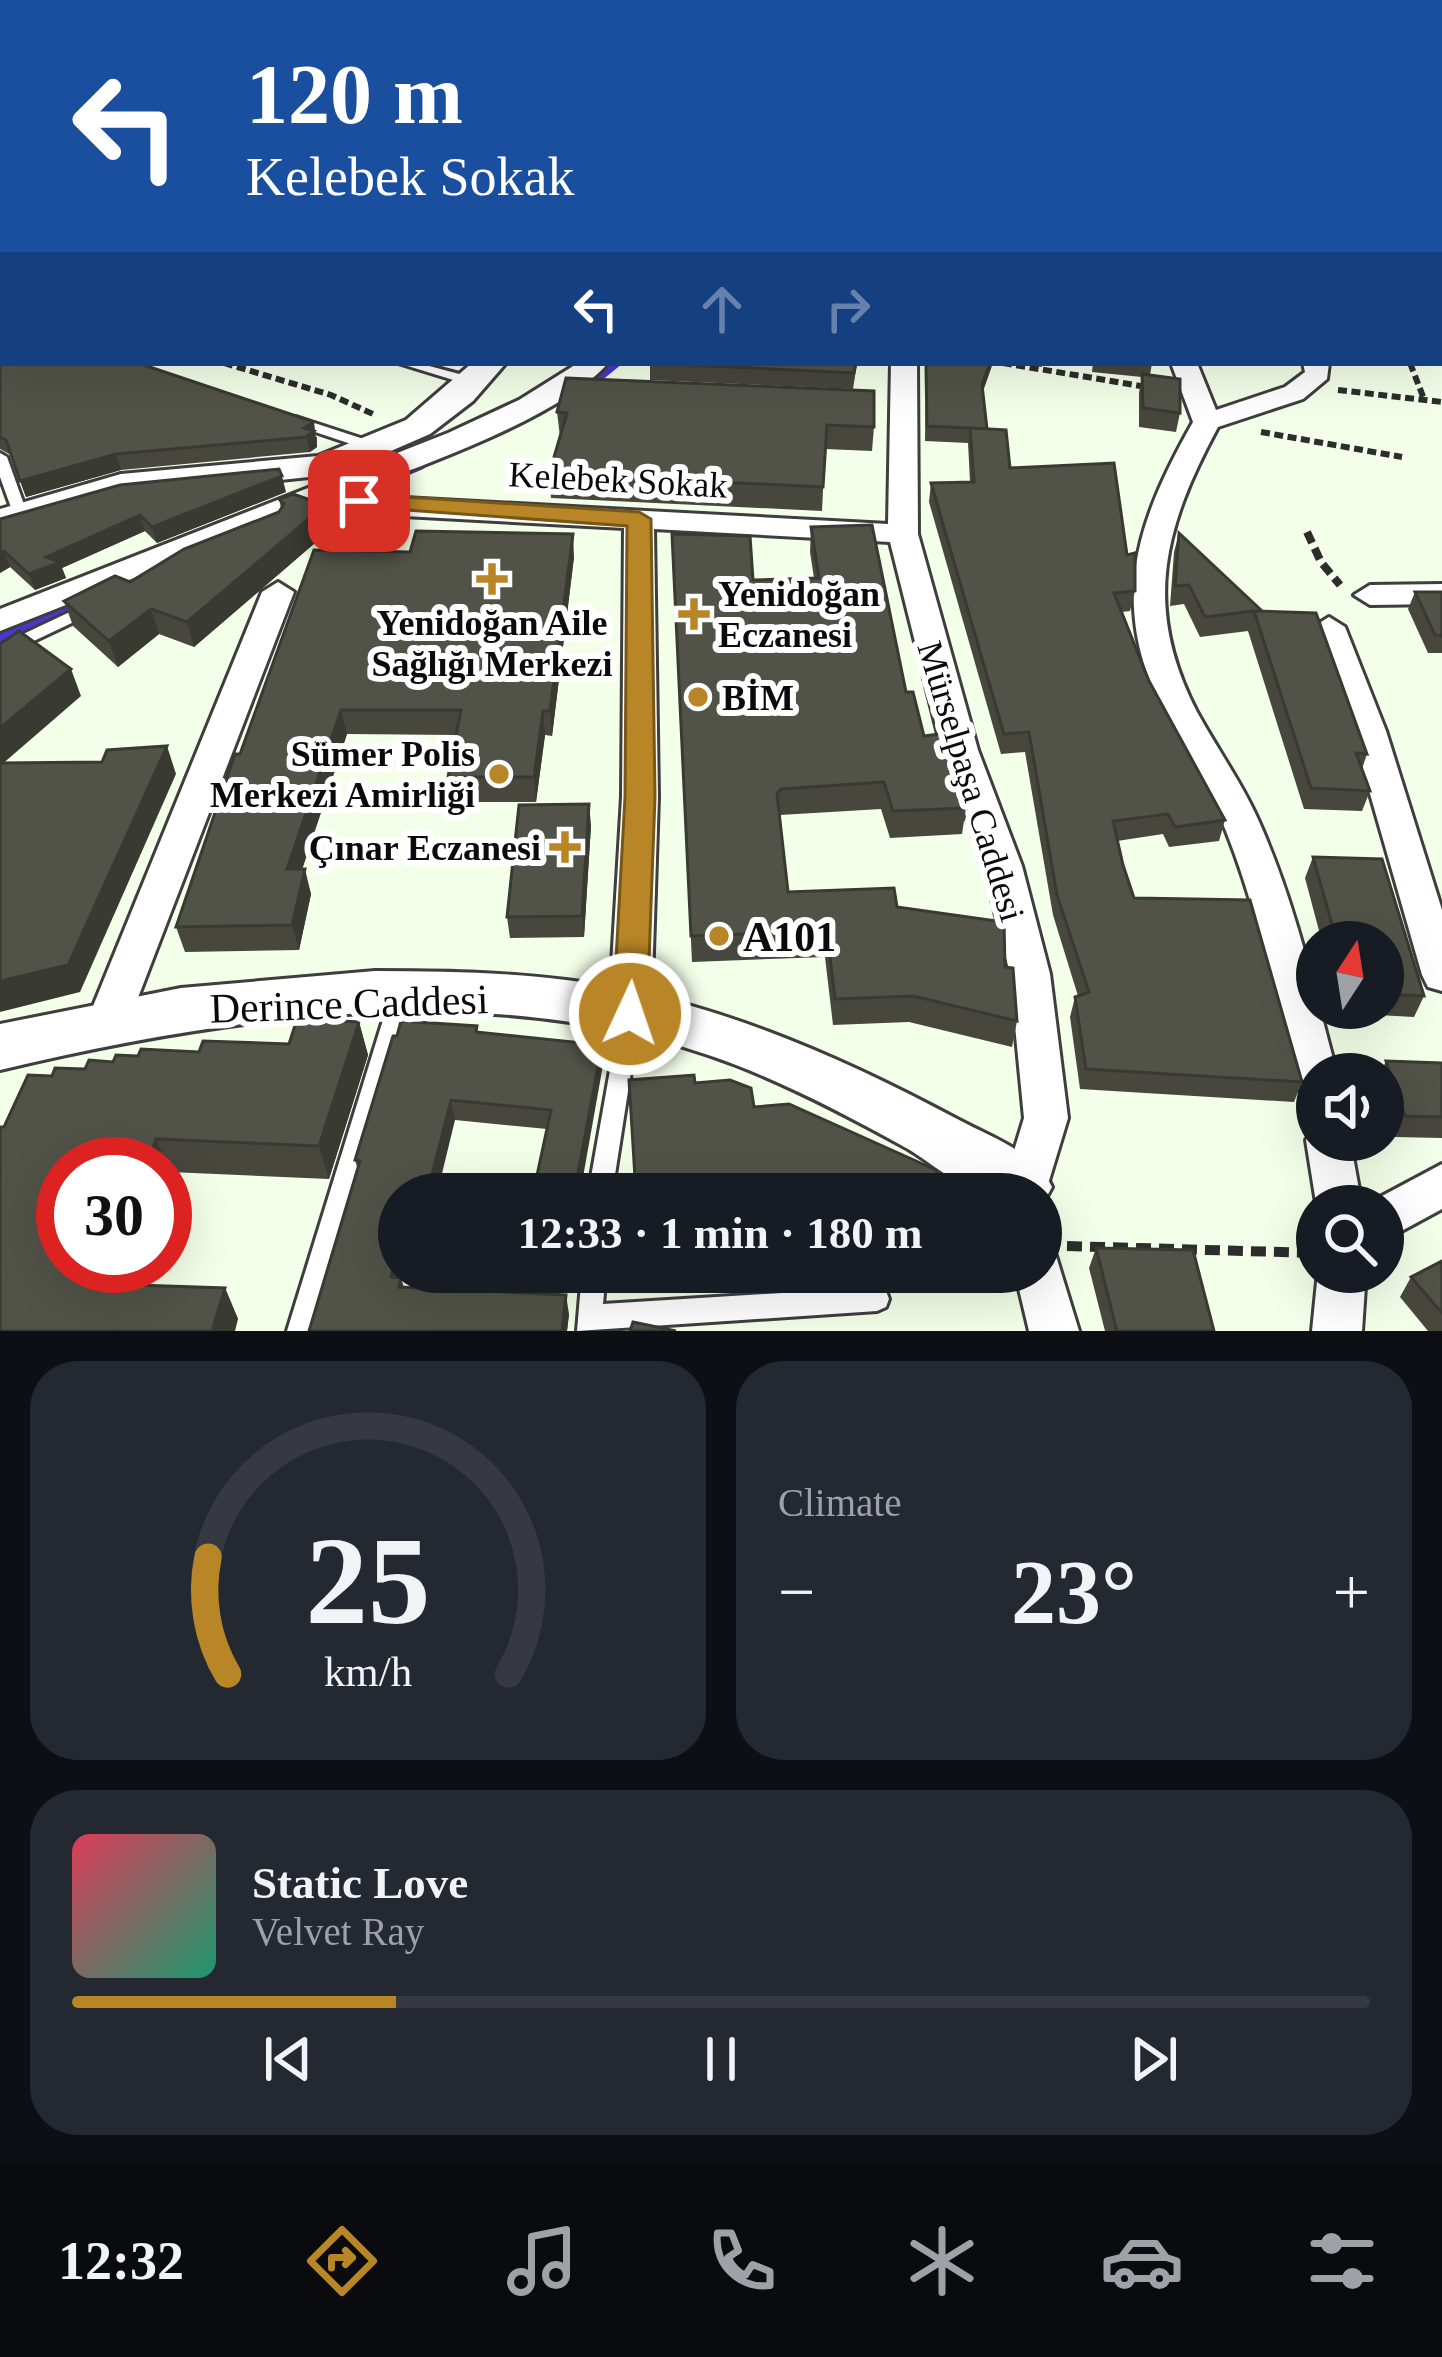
<!DOCTYPE html>
<html lang="en">
<head>
<meta charset="utf-8">
<style>
  body { margin:0; font-family:"Times New Roman",serif; background:#242831; color:#f1f3f6; height:100vh; display:flex; flex-direction:column; font-size:45px; white-space:nowrap }
  * { box-sizing:border-box; margin:0 }
  p { font-size:39px; color:#9ea1a6 }
  .icon { flex:none; width:66px; height:66px; fill:none; stroke:currentColor; stroke-width:2; stroke-linecap:round; stroke-linejoin:round }
  .map { position:relative; height:1331px; overflow:hidden }
  .details { display:flex; flex-direction:column; gap:30px; padding:30px; background:#0d0f14; flex:1 }
  .details>* { flex:none }
  .guide { position:absolute; left:0px; top:0px; width:1443px; height:366px; box-shadow:0 12px 48px #0002; background:#1a4fa0; color:#fff; overflow:hidden }
  .needle { width:78px; rotate:12deg }
  .buttons { position:absolute; left:1296px; top:921px; display:grid; gap:24px }
  .buttons a { display:grid; place-items:center; width:108px; height:108px; border-radius:50%; background:#171b24; box-shadow:0 12px 48px #0002; font-size:60px }
  .speed { position:absolute; left:36px; top:1137px; display:flex; gap:24px; font-size:60px; font-weight:700; text-align:center }
  .speed>* { display:grid; place-content:center; width:156px; height:156px; border-radius:50%; background:#171b24; box-shadow:0 12px 48px #0002; line-height:1 }
  .speed .limit { border:18px solid #d22; background:#fff; color:#111 }
  .pin { position:absolute; display:grid; place-items:center; width:102px; height:102px; color:#fff; margin:-51px; border-radius:24px; box-shadow:0 6px 18px #0006 }
  .me { position:absolute; width:132px; margin:-66px; rotate:3deg; stroke-linejoin:round; filter:drop-shadow(0 0 9px #0008) }
  .turn { display:flex; align-items:center; gap:42px; height:252px; padding:0 48px; font-size:54px }
  .turn .icon { width:156px; height:156px; stroke-width:2.5 }
  .turn b { display:block; font-size:84px; line-height:102px }
  .lanes { display:flex; align-items:center; height:114px; padding:0 48px; background:#0003; justify-content:center; gap:60px; direction:ltr }
  .lanes .off { opacity:.35 }
  .big { font-size:90px; font-weight:700; line-height:1.1 }
  .details .widget { flex:1; display:flex; flex-direction:column; justify-content:center; gap:18px; min-width:0; padding:0 42px; border-radius:48px; background:#242831 }
  .details .dial { align-items:center; gap:0 }
  .dial svg { height:312px; overflow:visible; fill:none; stroke:#363941; stroke-width:7; stroke-linecap:round; text-anchor:middle }
  .dial text { fill:#f1f3f6; stroke:none }
  .song { display:flex; align-items:center; gap:36px }
  .cover { width:144px; height:144px; border-radius:18px; background:linear-gradient(135deg,hsl(350 70% 55%),hsl(160 70% 35%)) }
  .played { height:12px; border-radius:6px; background:linear-gradient(90deg,#b88626 25%,#363941 25%) }
  .keys { display:flex; justify-content:space-around; direction:ltr }
  .heat { display:flex; justify-content:space-between; align-items:center; font-size:66px; direction:ltr }
  .details .tiles { flex:1; display:grid; gap:30px; grid-template-columns:1fr 1fr }
  .widget:last-child { grid-column:span 2 }
  .trip { position:absolute; left:378px; top:1173px; width:684px; height:120px; border-radius:60px; background:#171b24; box-shadow:0 12px 48px #0002; font-weight:700; line-height:120px; text-align:center }
  .tabs { display:flex; height:192px; justify-content:space-around; align-items:center; background:#090b0e; color:#9ea1a6 }
  .tabs .icon { width:84px; height:84px }
  .tabs .selected { color:#b88626 }
  .tabs b { font-size:54px; color:#f1f3f6 }
  .map>svg:first-child { display:block }
  .lines { fill:none; stroke-linecap:round; stroke-linejoin:round }
  .stream-far1 { stroke:#4737cb; stroke-width:9 }
  .stream { stroke:#4737cb; stroke-width:12 }
  .service-casing { stroke:#3e3e3e; stroke-width:6 }
  .minor-casing { stroke:#3e3e3e; stroke-width:6 }
  .tertiary-casing { stroke:#3e3e3e; stroke-width:6 }
  .path-far3 { stroke:#2d2d2d; stroke-width:4.5; stroke-dasharray:8 3; stroke-linecap:butt }
  .path-far2 { stroke:#2d2d2d; stroke-width:6; stroke-dasharray:9 4.5; stroke-linecap:butt }
  .path-far1 { stroke:#2d2d2d; stroke-width:8; stroke-dasharray:12 6; stroke-linecap:butt }
  .path { stroke:#2d2d2d; stroke-width:10; stroke-dasharray:15 8; stroke-linecap:butt }
  .service { fill:#fff; fill-rule:evenodd }
  .minor { fill:#fff; fill-rule:evenodd }
  .tertiary { fill:#fff; fill-rule:evenodd }
  .wall { fill:#47473e }
  .shaded-wall { fill:#393a32 }
  .building { fill:#525348; stroke:#393a32; stroke-width:3 }
  .route { fill:#b88626; stroke:#785719; stroke-width:3 }
  .poi-dot { fill:#b88626; stroke:#fff; stroke-width:4.5 }
  .labels { text-anchor:middle; stroke-width:12; stroke-linejoin:round; paint-order:stroke }
  .street-label { font-size:36px; fill:#0b0b0b; stroke:#fff }
  .poi-label { font-size:36px; font-weight:bold; fill:#0b0b0b; stroke:#fff; text-anchor:start }
  .near-poi-label { font-size:42px; font-weight:bold; fill:#0b0b0b; stroke:#fff; text-anchor:start }
  .near-street-label { font-size:42px; fill:#0b0b0b; stroke:#fff }
</style>
</head>
<body>
<div class="map">
<svg width="1442" height="1331" viewBox="0 0 1442 1331">
  <rect width="100%" height="100%" fill="#f4ffe9"/>
  <g class="lines">
    <g class="stream-far1">
      <path d="M594 381 616 363"/>
      <path d="M369 487 421 465"/>
    </g>
    <path class="stream" d="M0 637 81 600"/>
    <g class="service-casing">
      <g id="service">
        <path d="M398 363H418L478 379 480 382 473 386Z"/>
        <path d="M296 417 379 444 381 447 379 450H369L291 424 289 421Z"/>
        <path d="M0 453 7 457 27 513 25 516H15L13 513 0 477Z"/>
        <path d="M91 602 99 607 97 611 0 657V645Z"/>
        <path d="M401 986 408 988 411 994 311 1331H287L391 994 394 988Z"/>
        <path d="M630 1005 637 1008 640 1014 612 1194H588L620 1014 623 1008Z"/>
        <path d="M582 1272H606L603 1304 877 1287 886 1291 889 1299 886 1307 877 1311 577 1331Z"/>
      </g>
    </g>
    <g class="minor-casing">
      <g id="minor">
        <path d="M1440 77 1442 78V91L1440 90Z"/>
        <path d="M3 86V98L0 99V87Z"/>
        <rect x="1440" y="128" width="2" height="12"/>
        <path d="M3 213V228L0 229V214Z"/>
        <path d="M578 363H608C563 416 426 464 359 490L404 498 888 524 891 363H917L918 534 978 750 1022 866 1050 974 1068 1118 1041 1207V1194H1001L1024 1118 1010 974 984 866 942 750 890 542 654 529 658 797 651 1014 645 1026 630 1031 615 1026 609 1014 622 797 624 528 404 516 329 501 0 631V609L448 433 519 400Z"/>
        <path d="M1171 363H1197L1216 410 1285 387 1305 372 1303 363H1329L1327 379 1303 399 1218 427C1164 527 1142 606 1197 712 1219 752 1246 789 1263 831 1297 910 1315 993 1337 1074H1317V1099L1302 1093 1295 1080C1275 997 1258 911 1226 831 1210 791 1186 755 1166 717 1108 605 1135 525 1193 422Z"/>
        <path d="M278 582 294 592 129 1021 123 1033 108 1038 93 1033 87 1021 262 592Z"/>
        <path d="M1442 584V604L1370 605 1354 595 1370 585Z"/>
        <path d="M1329 617 1345 627 1386 731 1442 910V991L1428 987 1422 975 1352 731 1313 627Z"/>
        <path d="M1317 1124V1140H1350L1362 1206 1317 1209 1306 1140Z"/>
        <path d="M1442 1164V1209L1383 1241V1206L1367 1204Z"/>
        <path d="M1041 1250 1056 1256 1079 1331H1029L1015 1272H1041Z"/>
        <path d="M1318 1272H1366L1362 1331H1312Z"/>
      </g>
    </g>
    <g class="tertiary-casing">
      <g id="tertiary">
        <path d="M634 0H656L633 3Z"/>
        <path d="M472 363H506L473 401 430 434 338 474 124 496 0 532V509L121 474 318 456 406 420Z"/>
        <path d="M375 971C439 971 502 972 566 980 705 997 836 1054 959 1120 991 1137 1037 1153 1052 1187L1041 1207V1194C1024 1194 1003 1197 986 1194 961 1189 930 1162 908 1149 852 1118 795 1088 736 1065 503 975 236 1014 0 1070V1024L181 988Z"/>
      </g>
    </g>
    <path class="path-far3" d="M380 0 399 3"/>
    <g class="path-far2">
      <path d="M224 363 331 395 373 414"/>
      <path d="M1003 363 1147 387"/>
      <path d="M1410 363 1424 399"/>
      <path d="M1338 390 1442 402"/>
      <path d="M1261 432 1402 457"/>
    </g>
    <g class="path-far1">
      <path d="M1307 532 1321 562 1340 585"/>
      <path d="M326 554 361 526"/>
    </g>
    <path class="path" d="M1067 1246 1316 1253"/>
    <use href="#service" class="service"/>
    <use href="#minor" class="minor"/>
    <use href="#tertiary" class="tertiary"/>
  </g>
  <g class="wall">
    <path d="M0 338 317 437V447L310 452 121 470 26 497 11 455 0 449Z"/>
    <path d="M650 363H857L853 389 650 380Z"/>
    <path d="M1007 363H1042V367Z"/>
    <path d="M1093 363H1152L1150 375 1180 413 1176 432 1139 427V393L1142 377 1092 372Z"/>
    <path d="M926 367 982 393 987 429 1010 468 1127 555 1135 591 1130 611 1122 612 1149 681 1225 820 1219 841 1169 847 1163 834 1117 841 1123 865 1134 898 1302 1082 1294 1102 1080 1089 1070 1017 1075 997 1078 996 1053 915 1025 752 1001 754 929 502 931 483 970 482 968 443 925 441Z"/>
    <path d="M557 412 874 427 872 451 825 449 822 511 551 498 549 474 560 437Z"/>
    <path d="M286 492 157 543 145 531 62 568 66 578 35 590 10 567 0 573V519Z"/>
    <path d="M279 499 325 505 330 530 194 647 159 634 118 667 73 626 64 601 130 582 279 512 281 508Z"/>
    <path d="M811 527 906 692 924 736 966 808 962 834 890 838 881 809 780 815 788 892 897 907 1005 967 1017 1021 1012 1047 909 1022 833 1025 825 957 692 962 672 534 753 580 814 578 810 552Z"/>
    <path d="M1179 533 1261 610 1367 754 1362 769 1370 791 1362 811 1304 809 1248 631 1200 637 1184 604 1170 606 1174 552Z"/>
    <path d="M574 557 552 736 545 735 536 802H452L448 777 456 735 347 734 302 869 311 894 299 950 185 952 176 927 240 754Z"/>
    <path d="M1415 592H1442V653H1428L1408 609Z"/>
    <path d="M591 825 584 937 510 938 507 917Z"/>
    <path d="M1313 857 1382 859 1424 996 1414 1017 1342 1013 1341 1008H1383V942H1322L1305 878Z"/>
    <path d="M359 1022 368 1055 329 1179 170 1172 133 1285 225 1288 238 1319 0 1331 4 1127 52 1076 138 1056 289 1044Z"/>
    <path d="M478 1032 603 1065 547 1129 455 1120 399 1194 402 1272 401 1278 404 1287 569 1314 567 1331H309L358 1170 355 1160Z"/>
    <path d="M1386 1061 1442 1063V1138L1395 1137 1383 1102V1074H1380Z"/>
    <path d="M1096 1248 1214 1331H1105L1089 1268Z"/>
    <path d="M1442 1261V1331H1428L1400 1297 1411 1277Z"/>
  </g>
  <g class="shaded-wall">
    <path d="M168 0H195L187 3H161Z"/>
    <path d="M990 363H993L980 400 982 385Z"/>
    <path d="M314 422 317 447 310 452 304 428Z"/>
    <path d="M116 454 121 470 26 497 20 481Z"/>
    <path d="M282 476 286 492 157 543 152 527Z"/>
    <path d="M325 505 330 530 194 647 187 622Z"/>
    <path d="M140 515 145 531 62 568 66 578 35 590 29 574 46 557Z"/>
    <path d="M573 534 574 557 552 736 550 711Z"/>
    <path d="M4 551 10 567 0 573V553Z"/>
    <path d="M151 609 159 634 118 667 109 641Z"/>
    <path d="M71 669 81 696 0 766V728Z"/>
    <path d="M341 710 347 734 294 894 287 869Z"/>
    <path d="M543 711 545 735 536 802 534 777Z"/>
    <path d="M167 746 176 774 80 992 0 1012V981Z"/>
    <path d="M589 804 591 825 584 937 582 916Z"/>
    <path d="M305 869 311 894 299 950 292 925Z"/>
    <path d="M359 1022 368 1055 329 1179 319 1146Z"/>
    <path d="M602 1045 603 1065 580 1194H574Z"/>
    <path d="M451 1100 455 1120 437 1194H427Z"/>
    <path d="M156 1139 170 1172 165 1186V1164H147Z"/>
    <path d="M399 1246V1272H402L396 1296 391 1277Z"/>
    <path d="M113 1266H139L123 1315 106 1284Z"/>
    <path d="M225 1288 238 1319 235 1331H212Z"/>
    <path d="M566 1295 569 1314 567 1331H562Z"/>
  </g>
  <g class="building">
    <path d="M0 0H168L161 3H3V9Z"/>
    <path d="M656 0H1440L1435 3H654Z"/>
    <path d="M0 20H3V68L0 69Z"/>
    <path d="M0 101 3 102V196L0 198Z"/>
    <path d="M3 337V363H138L314 422 304 428 314 431 306 437 116 454 20 481 6 440 0 437V338Z"/>
    <path d="M650 363H856L854 373Z"/>
    <path d="M928 363H990L982 385 987 429 927 426 926 367Z"/>
    <path d="M1142 374 1180 379V413L1143 408Z"/>
    <path d="M566 378 874 391V427L827 425 823 487 549 474 567 413 557 412Z"/>
    <path d="M970 428 1006 430 1010 468 1114 463 1127 555 1135 553V591L1114 593 1149 681 1225 820 1175 827 1168 814 1113 821 1123 865 1134 898 1250 900 1302 1082 1086 1069 1075 997 1089 992 1057 895 1029 732 1004 734 931 483 974 482Z"/>
    <path d="M279 469 282 476 152 527 140 515 46 557 60 562 29 574 4 551 0 553V519L120 485Z"/>
    <path d="M293 494 325 505 187 622 151 609 109 641 64 601 115 576 130 582 184 549 279 512 284 504 279 499Z"/>
    <path d="M872 525 906 692H913L924 736 940 734 966 808 893 811 884 782 781 789 777 794 788 892 894 888 897 907 1004 922 1005 967 1013 968 1017 1021 913 996 835 999 827 931 691 936 672 534 750 536 753 580 819 578 811 527Z"/>
    <path d="M416 531 573 534 550 711H543L534 777H448L461 710H341L287 869H305L292 925 176 927 235 754H240L314 550 410 552Z"/>
    <path d="M1179 533 1261 610 1256 611 1316 613 1367 754 1356 753 1370 791 1311 788 1254 611 1205 617 1189 585 1175 586Z"/>
    <path d="M1415 592H1442V636L1435 635Z"/>
    <path d="M19 631 71 669 0 728V644Z"/>
    <path d="M167 746 68 965 0 981V763L102 762 107 750Z"/>
    <path d="M589 804 582 916 507 917 519 805Z"/>
    <path d="M1313 857 1382 859 1424 996 1383 994V942H1337Z"/>
    <path d="M297 1019 359 1022 319 1146 156 1139 147 1164H63V1266H113L106 1284 225 1288 212 1331H0V1127H4L28 1075 52 1076 55 1068 85 1069 89 1060 113 1062 116 1055 138 1056 141 1049 199 1052 203 1041 289 1044Z"/>
    <path d="M401 1021 477 1026 476 1032 602 1045 574 1194H533L551 1110 451 1100 427 1194H399V1246L391 1277 401 1278 399 1287 566 1295 562 1331H309L360 1161 355 1160 393 1036H397Z"/>
    <path d="M1386 1061 1442 1063V1117L1405 1116Z"/>
    <path d="M694 1075 695 1083 730 1080 751 1088 754 1107 789 1104 936 1170 941 1194H636L629 1080Z"/>
    <path d="M1096 1248 1193 1250 1214 1331H1117Z"/>
    <path d="M1442 1261V1313L1411 1277Z"/>
    <path d="M633 1322 676 1331H630Z"/>
  </g>
  <path class="route" d="M359 494 639 512 651 519 655 797 647 1014 642 1024 630 1028 618 1024 613 1014 625 797 627 526 351 506V496Z"/>
  <g class="poi-dot">
    <path d="M486 561h12v12h12v12h-12v12h-12v-12h-12v-12h12z"/>
    <path d="M688 596h12v12h12v12h-12v12h-12v-12h-12v-12h12z"/>
    <circle cx="698" cy="697" r="12"/>
    <circle cx="499" cy="774" r="12"/>
    <path d="M559 829h12v12h12v12h-12v12h-12v-12h-12v-12h12z"/>
    <circle cx="719" cy="936" r="12"/>
  </g>
  <g class="labels">
    <g class="street-label">
      <text transform="translate(618 479) rotate(3)" y="13">Kelebek Sokak</text>
      <text transform="translate(972 781) rotate(73)" y="13">Mürselpaşa Caddesi</text>
    </g>
    <g class="poi-label">
      <text x="718" y="606">Yenidoğan<tspan x="718" dy="41">Eczanesi</tspan></text>
      <text x="492" y="635" text-anchor="middle">Yenidoğan Aile<tspan x="492" dy="41">Sağlığı Merkezi</tspan></text>
      <text x="722" y="710">BİM</text>
      <text x="475" y="766" text-anchor="end">Sümer Polis<tspan x="475" dy="41">Merkezi Amirliği</tspan></text>
      <text x="541" y="860" text-anchor="end">Çınar Eczanesi</text>
    </g>
    <g class="near-poi-label">
      <text x="743" y="951">A101</text>
    </g>
    <g class="near-street-label">
      <text transform="translate(349 1003) rotate(-2)" y="15">Derince Caddesi</text>
    </g>
  </g>
</svg>
<div class="buttons">
<a><svg class="needle" viewBox="-14 -14 28 28"><path d="M0-13l5 13h-10z" fill="#e53935"/><path d="M0 13l5-13h-10z" fill="#9ea1a6"/></svg></a>
<a><svg class="icon" aria-label="sound" viewBox="0 0 24 24"><path d="M4 9h4l5-4v14l-5-4H4zM17 9q2 3 0 6"/></svg></a>
<a><svg class="icon" aria-label="search" viewBox="0 0 24 24"><circle cx="10" cy="10" r="6"/><path d="M15 15l6 6"/></svg></a>
</div>
<div class="speed"><div class="limit">30</div></div>
<div class="pin" style="left:359px;top:501px;background:#d93025"><svg class="icon" aria-label="arrive" viewBox="0 0 24 24"><path d="M6 21V4h12l-3 4 3 4H6"/></svg></div>
<svg class="me" style="left:630px;top:1014px" viewBox="-20 -20 40 40"><circle r="17" fill="#b88626" stroke="#fff" stroke-width="3"/><path d="M0-11L8 9 0 5-8 9z" fill="#fff"/></svg>
<div class="trip">12:33 · 1 min · 180 m</div>
<div class="guide">
<div class="turn"><svg class="icon" aria-label="left" viewBox="0 0 24 24"><path d="M17 20v-9H6M10 6l-5 5 5 5"/></svg><div><b>120 m</b>Kelebek Sokak</div></div>
<div class="lanes"><svg class="icon" aria-label="left" viewBox="0 0 24 24"><path d="M17 20v-9H6M10 6l-5 5 5 5"/></svg><svg class="icon off" aria-label="ahead" viewBox="0 0 24 24"><path d="M12 20V5M6 11l6-6 6 6"/></svg><svg class="icon off" aria-label="right" viewBox="0 0 24 24"><path d="M7 20v-9h11M14 6l5 5-5 5"/></svg></div>
</div>
</div>
<section class="details">
<div class="tiles">
<div class="widget dial"><svg viewBox="0 0 100 80">
<path d="M14 69A42 42 0 1 1 86 69"/>
<path d="M14 69A42 42 0 0 1 9 39" stroke="#b88626"/>
<text x="50" y="56" font-size="32" font-weight="700">25</text>
<text x="50" y="72" font-size="11">km/h</text>
</svg></div>
<div class="widget"><p>Climate</p>
<div class="heat"><a>−</a><b class="big">23°</b><a>+</a></div>
</div>
<div class="widget">
<div class="song"><i class="cover"></i><div><b>Static Love</b><p>Velvet Ray</p></div></div>
<div class="played"></div>
<div class="keys"><svg class="icon" aria-label="previous" viewBox="0 0 24 24"><path d="M18 5L8 12l10 7zM5 5v14"/></svg><svg class="icon" aria-label="pause" viewBox="0 0 24 24"><path d="M8 5v14M16 5v14"/></svg><svg class="icon" aria-label="next" viewBox="0 0 24 24"><path d="M6 5l10 7-10 7zM19 5v14"/></svg></div>
</div>
</div>
</section>
<nav class="tabs">
<b>12:32</b>
<svg class="icon selected" aria-label="directions" viewBox="0 0 24 24"><path d="M12 3l9 9-9 9-9-9zM9 14v-3h6M13 9l2 2-2 2"/></svg>
<svg class="icon" aria-label="music" viewBox="0 0 24 24"><path d="M9 18V5l10-2v13"/><circle cx="6" cy="18" r="3"/><circle cx="16" cy="16" r="3"/></svg>
<svg class="icon" aria-label="phone" viewBox="0 0 24 24"><path d="M5 4h4l2 5-3 2q2 4 5 5l2-3 5 2v4C11 20 4 13 5 4z"/></svg>
<svg class="icon" aria-label="climate" viewBox="0 0 24 24"><path d="M12 3v18M4 7l16 10M4 17L20 7"/></svg>
<svg class="icon" aria-label="car" viewBox="0 0 24 24"><path d="M5 17H2v-5l4-1 3-4h7l3 4 3 1v5h-3M9 17h6M6 11h13"/><circle cx="7" cy="17" r="2"/><circle cx="17" cy="17" r="2"/></svg>
<svg class="icon" aria-label="filters" viewBox="0 0 24 24"><path d="M4 7h16M4 17h16"/><circle cx="9" cy="7" r="2"/><circle cx="15" cy="17" r="2"/></svg>
</nav>
</body>
</html>
